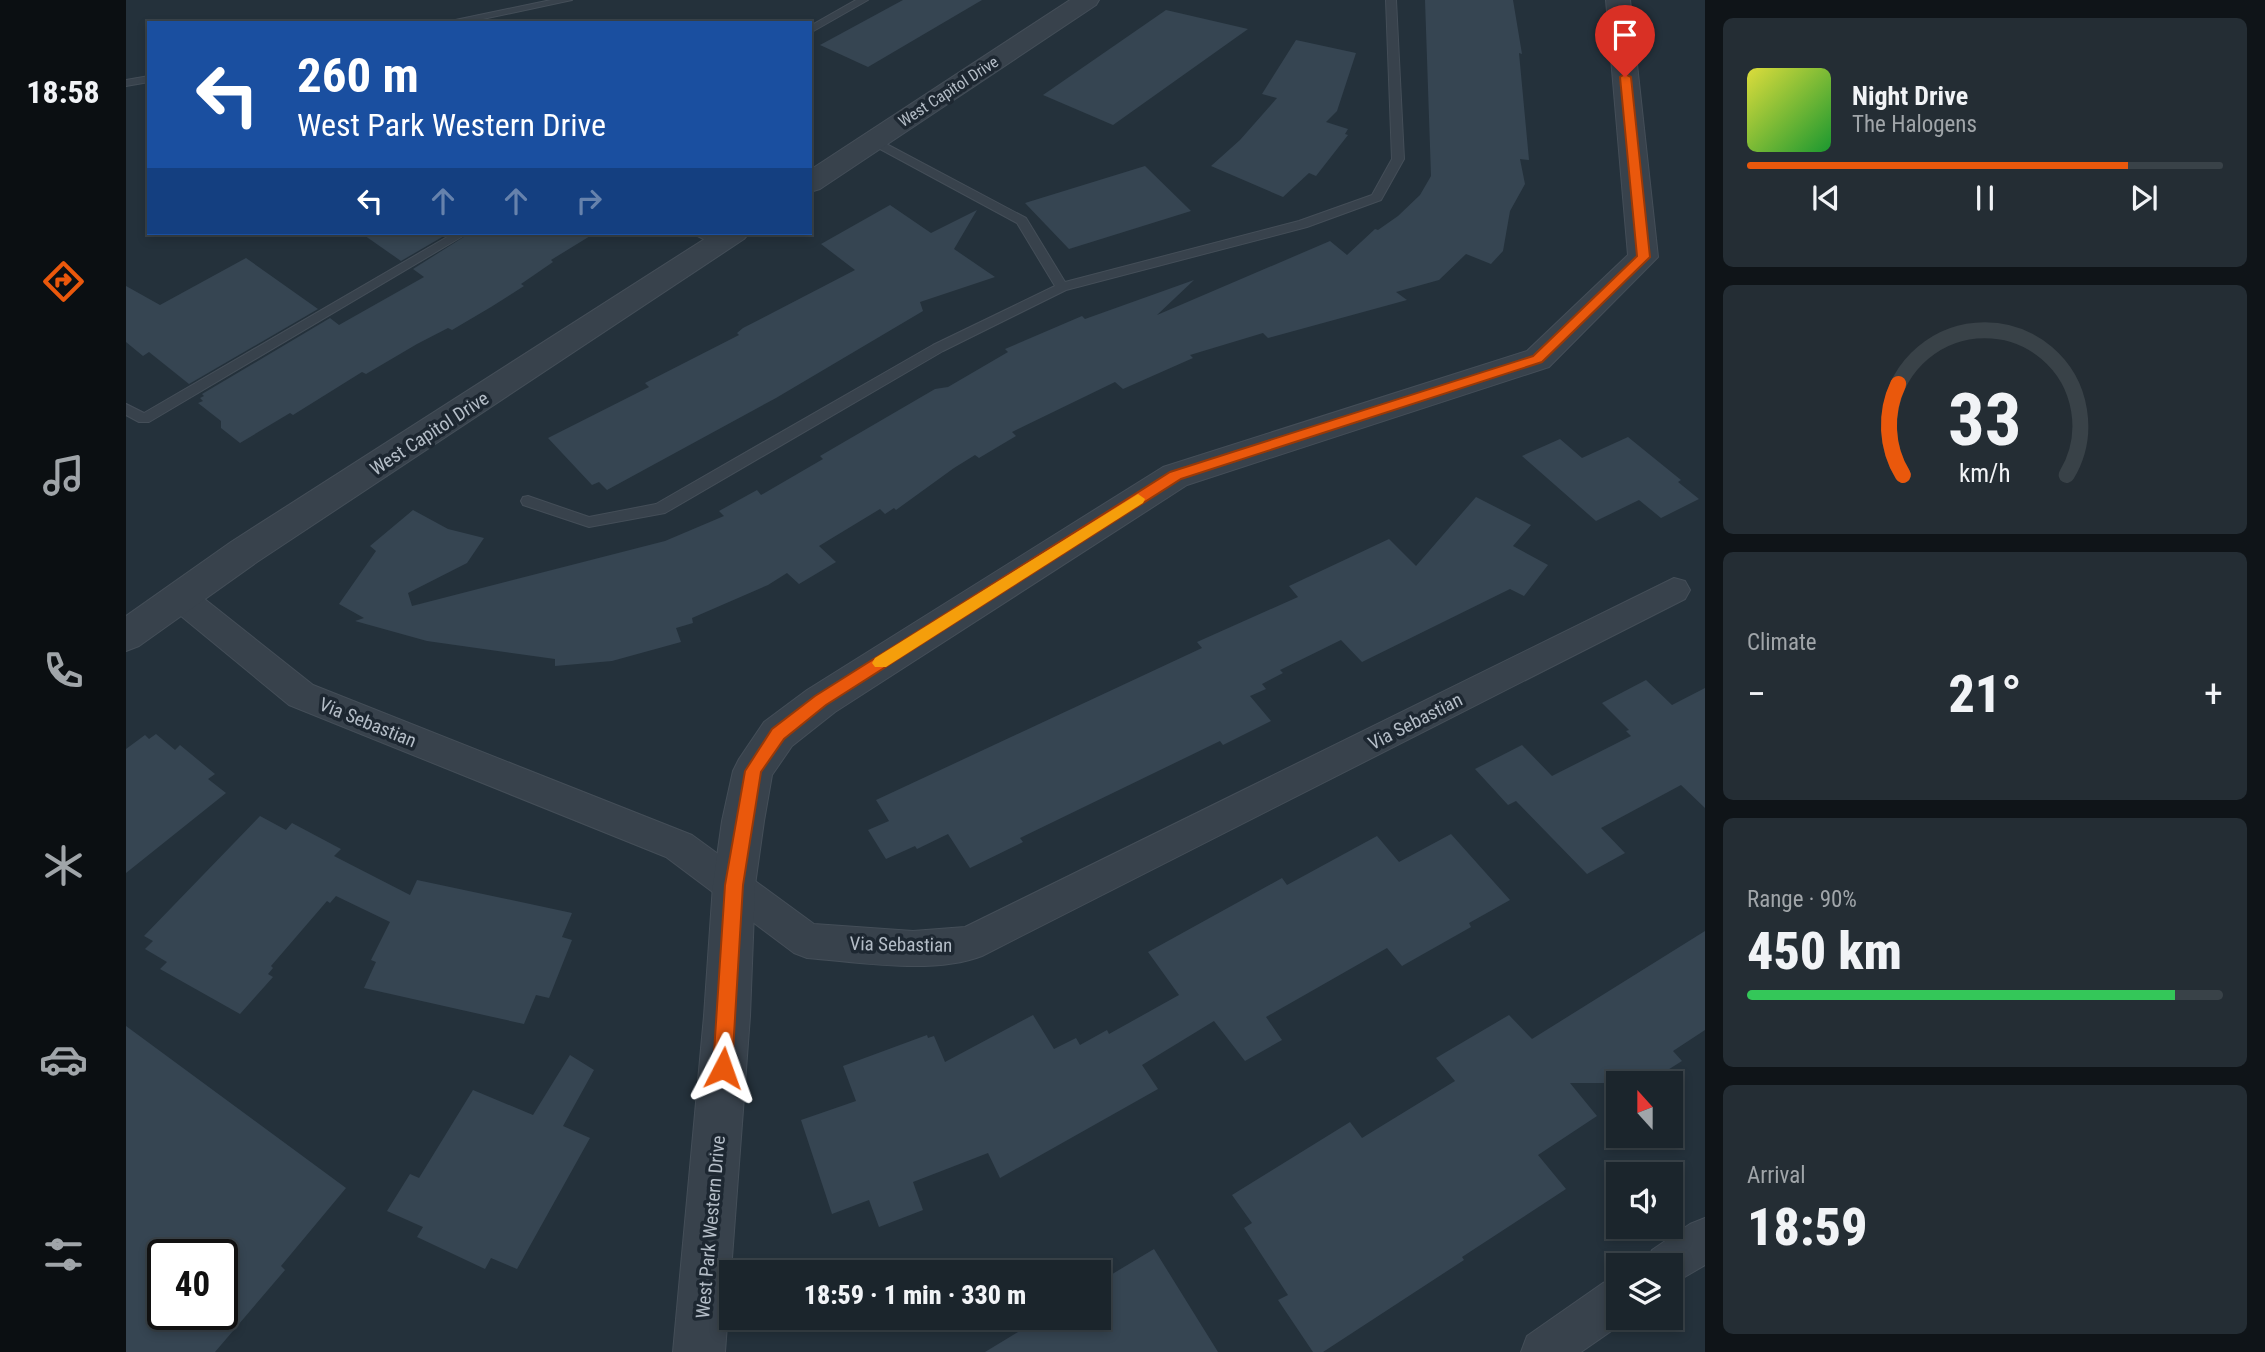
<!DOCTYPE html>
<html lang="en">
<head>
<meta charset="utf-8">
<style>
  body { margin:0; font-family:"Roboto Condensed",sans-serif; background:#242d34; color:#f1f3f6; height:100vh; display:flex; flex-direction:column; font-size:26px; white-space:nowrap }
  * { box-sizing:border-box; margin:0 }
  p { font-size:23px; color:#a0a5a9 }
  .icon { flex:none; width:38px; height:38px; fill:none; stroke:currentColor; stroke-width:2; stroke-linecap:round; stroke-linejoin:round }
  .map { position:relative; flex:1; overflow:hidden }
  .side { display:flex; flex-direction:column; gap:18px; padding:18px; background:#0f1418; width:560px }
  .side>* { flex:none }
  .top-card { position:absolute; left:21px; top:21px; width:665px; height:214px; border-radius:0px; box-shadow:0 4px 10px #0003,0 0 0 2px #394248; background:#1a4fa0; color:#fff; overflow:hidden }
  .needle { width:46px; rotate:339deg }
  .fabs { position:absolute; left:1480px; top:1071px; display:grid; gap:14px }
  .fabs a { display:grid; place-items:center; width:77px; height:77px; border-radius:0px; background:#1b252c; box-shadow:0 4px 10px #0003,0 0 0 2px #394248; font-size:35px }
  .speed { position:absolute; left:21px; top:1239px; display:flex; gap:14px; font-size:35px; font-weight:700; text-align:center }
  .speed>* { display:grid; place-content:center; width:91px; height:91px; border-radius:50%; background:#1b252c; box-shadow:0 4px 10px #0003,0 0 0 2px #394248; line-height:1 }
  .speed .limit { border:4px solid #111; border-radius:10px; background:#fff; color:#111 }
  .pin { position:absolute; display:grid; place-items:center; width:60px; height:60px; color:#fff; margin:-72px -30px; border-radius:50% 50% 50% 0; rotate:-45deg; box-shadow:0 0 7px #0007 }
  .pin .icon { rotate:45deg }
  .me { position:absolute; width:77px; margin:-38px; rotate:4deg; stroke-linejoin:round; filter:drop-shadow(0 0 5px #0008) }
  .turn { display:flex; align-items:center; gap:24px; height:147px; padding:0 35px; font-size:32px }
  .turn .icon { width:91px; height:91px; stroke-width:2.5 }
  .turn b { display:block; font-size:49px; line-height:60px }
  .lanes { display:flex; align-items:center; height:66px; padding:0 35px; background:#0003; justify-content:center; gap:35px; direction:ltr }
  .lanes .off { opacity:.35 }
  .big { font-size:52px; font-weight:800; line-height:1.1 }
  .side .card { flex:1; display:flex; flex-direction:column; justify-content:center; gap:10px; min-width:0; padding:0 24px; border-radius:10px; background:#242d34 }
  .side .dial { align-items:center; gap:0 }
  .dial svg { height:182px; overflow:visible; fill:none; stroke:#394248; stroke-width:7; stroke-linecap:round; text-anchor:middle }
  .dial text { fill:#f1f3f6; stroke:none }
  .song { display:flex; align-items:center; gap:21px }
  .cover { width:84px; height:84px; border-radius:10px; background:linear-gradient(135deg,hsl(60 70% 55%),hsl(130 70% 35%)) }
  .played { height:7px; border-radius:4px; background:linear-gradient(90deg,#ea580c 80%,#394248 80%) }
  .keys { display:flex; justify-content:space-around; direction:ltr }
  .heat { display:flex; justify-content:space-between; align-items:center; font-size:38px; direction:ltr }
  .charge { height:10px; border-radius:5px; background:linear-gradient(90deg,#34c759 90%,#394248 0) }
  .trip { position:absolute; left:593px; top:1260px; width:392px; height:70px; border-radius:0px; background:#1b252c; box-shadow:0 4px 10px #0003,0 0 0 2px #394248; font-weight:800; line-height:70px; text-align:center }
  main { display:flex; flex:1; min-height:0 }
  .tabs { display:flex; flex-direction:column; width:126px; justify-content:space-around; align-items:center; background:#0b0f12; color:#a0a5a9 }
  .tabs .icon { width:49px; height:49px }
  .tabs .current { color:#ea580c }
  .tabs b { font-size:32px; color:#f1f3f6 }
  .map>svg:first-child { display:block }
  .building { fill:#364552; fill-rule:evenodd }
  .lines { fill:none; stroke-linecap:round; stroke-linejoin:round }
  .service-casing { stroke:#444e58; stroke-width:2 }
  .minor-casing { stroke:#444e58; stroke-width:2 }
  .tertiary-casing { stroke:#444e58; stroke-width:2 }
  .service { fill:#38424c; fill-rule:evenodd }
  .minor { fill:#38424c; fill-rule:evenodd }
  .tertiary { fill:#38424c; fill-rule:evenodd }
  .route { fill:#ea580c; stroke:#983908; stroke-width:2 }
  .slow { fill:#f59e0b }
  .labels { text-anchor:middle; stroke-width:7; stroke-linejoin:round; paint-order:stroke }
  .far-street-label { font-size:16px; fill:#b4bdc7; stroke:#1d2731 }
  .street-label { font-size:19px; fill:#b4bdc7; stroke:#1d2731 }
</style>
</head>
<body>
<main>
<nav class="tabs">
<b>18:58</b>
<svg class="icon current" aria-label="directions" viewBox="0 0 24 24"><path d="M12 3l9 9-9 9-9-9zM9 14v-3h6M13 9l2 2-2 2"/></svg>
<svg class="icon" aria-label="music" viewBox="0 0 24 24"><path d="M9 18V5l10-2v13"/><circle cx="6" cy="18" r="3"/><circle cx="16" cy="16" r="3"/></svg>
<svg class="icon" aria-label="phone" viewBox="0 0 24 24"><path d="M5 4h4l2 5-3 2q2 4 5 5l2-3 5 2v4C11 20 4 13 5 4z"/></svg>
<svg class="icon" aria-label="climate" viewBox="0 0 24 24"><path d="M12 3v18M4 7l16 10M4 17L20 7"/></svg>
<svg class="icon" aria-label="car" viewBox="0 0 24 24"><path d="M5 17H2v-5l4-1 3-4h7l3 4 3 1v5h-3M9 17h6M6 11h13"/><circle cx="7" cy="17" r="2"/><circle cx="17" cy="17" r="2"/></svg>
<svg class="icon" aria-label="filters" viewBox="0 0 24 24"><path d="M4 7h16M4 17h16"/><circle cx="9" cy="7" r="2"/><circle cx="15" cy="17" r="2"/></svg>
</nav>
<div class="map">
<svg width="1579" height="1352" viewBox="0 0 1579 1352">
  <rect width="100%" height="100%" fill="#24313b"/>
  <g class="building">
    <path d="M777 0H856L742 67 694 45Z"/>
    <path d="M1299 0H1387L1396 54 1393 53 1403 160 1394 159 1399 184 1384 211 1377 251 1365 264 1340 254 1313 280 1270 292 1281 300 1142 338 1137 333 1064 355 1067 358 997 389 989 382 886 432 890 436 853 458 849 455 828 468 770 510 768 508 759 514 754 509 693 546 710 562 673 584 661 573 642 585 566 618 567 623 550 628 555 642 486 661 429 666V659L301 641 229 621 238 618 213 604 250 551 244 546 287 510 322 529 358 538 341 563 282 593 286 606 539 541 598 516 593 511 631 490 635 495 697 459 694 456 809 389 822 387 882 352 879 349 956 316 959 319 1068 280 1031 315 1204 241 1221 255 1249 229 1252 230 1272 216 1294 195 1305 176Z"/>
    <path d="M1040 10 1122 29 987 125 917 95Z"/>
    <path d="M1170 40 1230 53 1211 111 1200 122 1222 129 1219 134 1222 135 1190 176 1183 173 1157 197 1085 166 1114 140 1151 98 1136 94Z"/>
    <path d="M1019 166 1065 211 943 249 899 203Z"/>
    <path d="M764 205 805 233 851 210 828 249 869 277 794 302 797 311 650 398 481 490 473 482 466 485 422 438 523 387 519 383 613 335 611 333 617 328 729 270 695 244Z"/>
    <path d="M235 233H323L275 261Z"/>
    <path d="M344 233H469L425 260 427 262 395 284 398 286 365 307 326 330 322 328 291 344 240 374 236 372 167 415 164 413 114 443 95 428V421L72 403 77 401 74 398 78 396 76 394 204 318 213 325 298 277 287 269Z"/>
    <path d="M120 258 192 309 63 384 23 352 17 356 0 342V286L34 305Z"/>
    <path d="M1502 437 1555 480 1552 482 1573 499 1535 518 1513 500 1470 521 1396 456 1434 439 1456 458Z"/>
    <path d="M1350 497 1405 525 1387 546 1422 565 1398 596 1384 589 1236 662 1215 640 1154 670 1157 673 1136 684 1140 689 1124 696 1145 721 1097 745 1094 741 894 838 897 842 844 868 822 834 791 849 789 846 760 859 742 830 763 821 750 800 1076 648 1071 642 1172 597 1163 586 1263 539 1290 566Z"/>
    <path d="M1520 680 1546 705 1579 688V808L1555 785 1475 828 1499 853 1461 874 1390 801 1382 805 1349 769 1396 745 1426 776 1505 736 1500 731 1503 730 1476 703Z"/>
    <path d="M30 734 49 750 54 745 89 774 82 779 100 793 0 873V749L19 735 23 739Z"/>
    <path d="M134 816 160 830 166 823 215 849 208 856 284 895 291 880 446 913 436 937 446 940 423 998 410 995 398 1024 238 988 250 962 245 960 264 922 210 896 204 903 201 901 145 966 147 968 142 974 147 977 114 1014 34 969 41 962 19 949 27 941 18 936Z"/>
    <path d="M1325 834 1384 900 1343 923 1345 927 1276 966 1261 948 1140 1017 1156 1040 1119 1061 1088 1021 1016 1065 1032 1089 874 1178 862 1153 787 1182 797 1210 753 1227 743 1200 706 1214 675 1120 730 1101 717 1066 801 1035 802 1038 808 1036 819 1062 907 1015 928 1049 950 1038 954 1045 981 1030 983 1034 1053 995 1022 952 1156 878 1161 885 1251 836 1273 862Z"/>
    <path d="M1579 931V1030L1547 1051 1556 1061 1521 1083H1444L1471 1116 1412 1155 1440 1189 1336 1257 1338 1260 1197 1352H1187L1152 1300 1162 1295 1118 1228 1126 1223 1106 1195 1224 1122 1236 1138 1329 1081 1310 1058 1383 1015 1406 1039Z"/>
    <path d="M0 1026 220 1188 155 1266 159 1270 89 1352H0ZM37 1255H96V1314H37Z"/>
    <path d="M444 1055 468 1070 437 1126 464 1138 391 1269 365 1258 359 1269 291 1237 297 1227 261 1211 284 1174 293 1178 347 1090 407 1115Z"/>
    <path d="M1028 1249 1092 1352H859L915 1318H973V1282Z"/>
  </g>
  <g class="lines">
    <g class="service-casing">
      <g id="service">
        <path d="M425 0H446L338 23H315Z"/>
        <path d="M730 0H742L684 33V26Z"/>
        <path d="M1260 0H1270L1278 159 1255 200 1181 227 940 290 817 351 539 513 463 527 397 505 395 501 397 497 402 496 463 517 530 504 807 345 929 286 891 223 743 143V139H751L900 218 939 282 1173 221 1246 195 1266 159Z"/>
        <path d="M23 76V82L0 86V80Z"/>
        <path d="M328 233H342L23 422H13L0 415V404L18 413Z"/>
        <path d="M566 233H582L599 242 597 245H589Z"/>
      </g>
    </g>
    <g class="minor-casing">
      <g id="minor">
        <path d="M1548 578 1559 581 1564 590 1559 599 856 956C807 975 734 962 681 958L668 953 540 857 163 705 44 607 39 598 44 589 55 586 66 589 187 685 566 835 688 924 787 931 839 927Z"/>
        <path d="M1579 1218V1265L1545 1285V1265H1519L1526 1250 1564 1224Z"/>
        <path d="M1493 1277V1318H1504L1455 1352H1395L1401 1336 1477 1283Z"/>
      </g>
    </g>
    <g class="tertiary-casing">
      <g id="tertiary">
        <path d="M944 0H973L970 5 694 189 684 192V170Z"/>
        <path d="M1480 0H1504L1532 257 1423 367 1061 485 709 712 666 746 646 775 638 821 629 885 624 1016 599 1352H547L578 1016 587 885 596 821 607 771 613 759 638 722 681 690 1037 467 1401 351 1502 255Z"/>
        <path d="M588 233H623L618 239 131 562 13 646 0 651V616L105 542Z"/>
      </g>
    </g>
    <use href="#service" class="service"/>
    <use href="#minor" class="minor"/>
    <use href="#tertiary" class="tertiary"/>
  </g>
  <path class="route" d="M1499 74 1505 77 1524 257 1416 362 1055 479 700 705 658 739 635 772 617 885 606 1068 604 1074 597 1077 590 1074 587 1068 599 885 619 771 646 729 689 696 1044 472 1407 356 1511 256 1494 77Z"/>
  <path class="slow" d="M1012 494 1019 499 1017 503 760 667H749L746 663 749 658Z"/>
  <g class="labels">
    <g class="far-street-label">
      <text transform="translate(822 91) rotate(-33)" y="6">West Capitol Drive</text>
    </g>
    <g class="street-label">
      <text transform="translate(303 433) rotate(-33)" y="7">West Capitol Drive</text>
      <text transform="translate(1289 721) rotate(-27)" y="7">Via Sebastian</text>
      <text transform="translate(242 722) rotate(22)" y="7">Via Sebastian</text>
      <text transform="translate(775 944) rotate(1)" y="7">Via Sebastian</text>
      <text transform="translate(584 1227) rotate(-85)" y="7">West Park Western Drive</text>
    </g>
  </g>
</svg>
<div class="fabs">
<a><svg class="needle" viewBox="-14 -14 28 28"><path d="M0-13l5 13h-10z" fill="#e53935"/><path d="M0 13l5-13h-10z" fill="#a0a5a9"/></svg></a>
<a><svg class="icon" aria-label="sound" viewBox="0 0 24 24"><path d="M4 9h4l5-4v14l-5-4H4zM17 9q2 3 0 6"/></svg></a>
<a><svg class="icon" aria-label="layers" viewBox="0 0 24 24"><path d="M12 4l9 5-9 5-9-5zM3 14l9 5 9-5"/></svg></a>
</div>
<div class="speed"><div class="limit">40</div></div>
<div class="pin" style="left:1499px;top:77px;background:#d93025"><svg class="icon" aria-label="arrive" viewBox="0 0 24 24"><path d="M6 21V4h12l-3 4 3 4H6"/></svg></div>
<svg class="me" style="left:597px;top:1068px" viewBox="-20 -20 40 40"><path d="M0-17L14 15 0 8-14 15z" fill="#ea580c" stroke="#fff" stroke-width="4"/></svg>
<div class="trip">18:59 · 1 min · 330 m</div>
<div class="top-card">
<div class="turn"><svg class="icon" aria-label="left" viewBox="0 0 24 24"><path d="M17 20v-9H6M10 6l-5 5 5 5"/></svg><div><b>260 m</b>West Park Western Drive</div></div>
<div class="lanes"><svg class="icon" aria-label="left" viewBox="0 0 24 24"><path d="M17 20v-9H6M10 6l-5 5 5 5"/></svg><svg class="icon off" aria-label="ahead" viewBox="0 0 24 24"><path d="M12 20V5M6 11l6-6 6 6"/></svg><svg class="icon off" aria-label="ahead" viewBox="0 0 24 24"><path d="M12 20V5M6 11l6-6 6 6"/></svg><svg class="icon off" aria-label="right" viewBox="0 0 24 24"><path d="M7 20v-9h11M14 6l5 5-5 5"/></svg></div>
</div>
</div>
<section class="side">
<div class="card">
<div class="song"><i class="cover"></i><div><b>Night Drive</b><p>The Halogens</p></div></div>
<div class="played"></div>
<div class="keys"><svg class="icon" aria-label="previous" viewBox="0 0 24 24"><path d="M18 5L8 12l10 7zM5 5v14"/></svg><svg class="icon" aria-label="pause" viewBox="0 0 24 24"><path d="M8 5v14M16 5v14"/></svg><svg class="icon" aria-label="next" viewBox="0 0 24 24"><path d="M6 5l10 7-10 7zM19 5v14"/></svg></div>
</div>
<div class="card dial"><svg viewBox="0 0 100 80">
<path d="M14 69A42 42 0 1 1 86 69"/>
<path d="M14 69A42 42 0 0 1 12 29" stroke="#ea580c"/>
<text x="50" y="56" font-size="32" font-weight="700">33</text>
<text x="50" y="72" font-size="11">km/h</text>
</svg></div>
<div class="card"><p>Climate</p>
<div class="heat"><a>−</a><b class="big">21°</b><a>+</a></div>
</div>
<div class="card"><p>Range · 90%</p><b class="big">450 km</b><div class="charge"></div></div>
<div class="card"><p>Arrival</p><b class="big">18:59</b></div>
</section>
</main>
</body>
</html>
